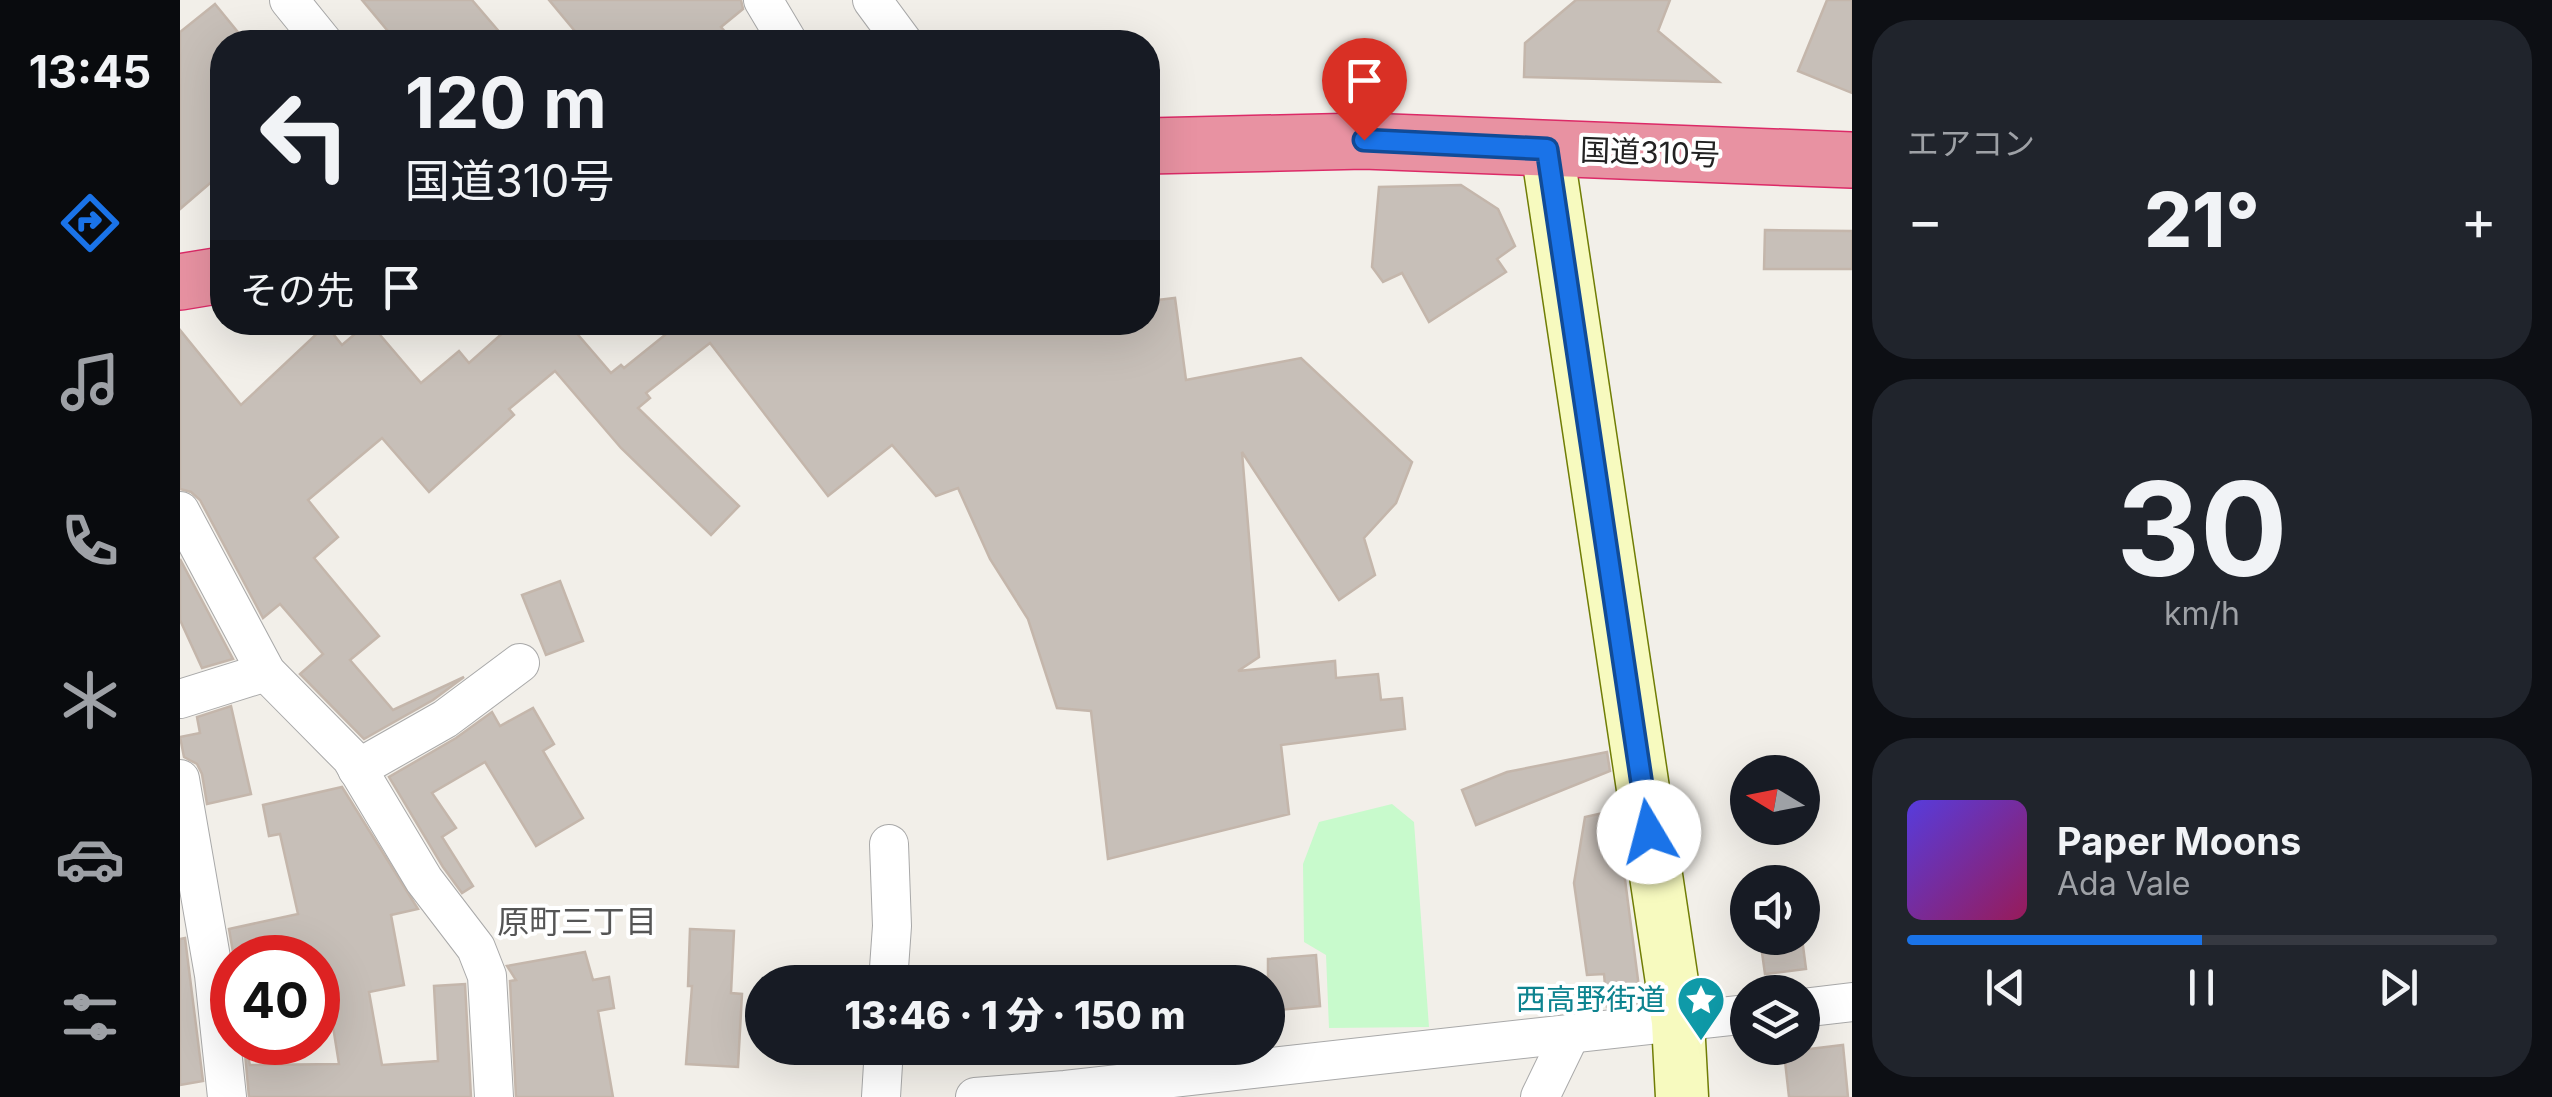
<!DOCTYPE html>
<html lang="ja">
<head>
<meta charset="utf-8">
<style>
  body { margin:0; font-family:Inter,"Noto Sans JP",sans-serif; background:#20242c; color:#f1f3f6; height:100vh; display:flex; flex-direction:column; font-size:38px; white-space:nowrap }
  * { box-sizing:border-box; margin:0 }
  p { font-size:32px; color:#9ea1a6 }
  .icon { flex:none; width:55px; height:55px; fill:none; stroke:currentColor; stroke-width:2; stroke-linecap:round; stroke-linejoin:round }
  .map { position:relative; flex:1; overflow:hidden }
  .drawer { display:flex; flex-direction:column; gap:20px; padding:20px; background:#0d0f14; width:700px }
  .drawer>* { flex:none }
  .hud { position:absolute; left:30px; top:30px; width:950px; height:305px; border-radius:40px; box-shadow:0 10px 40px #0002; background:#171b24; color:#f1f3f6; overflow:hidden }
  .needle { width:65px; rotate:280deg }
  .controls { position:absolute; left:1550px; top:755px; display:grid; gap:20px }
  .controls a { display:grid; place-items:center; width:90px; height:90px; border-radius:50%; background:#171b24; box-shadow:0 10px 40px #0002; font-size:50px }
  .speed { position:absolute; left:30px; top:935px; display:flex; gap:20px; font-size:50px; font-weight:700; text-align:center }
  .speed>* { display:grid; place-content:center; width:130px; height:130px; border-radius:50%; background:#171b24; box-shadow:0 10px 40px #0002; line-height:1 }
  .speed .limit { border:15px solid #d22; background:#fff; color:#111 }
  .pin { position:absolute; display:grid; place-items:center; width:85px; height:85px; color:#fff; margin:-102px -42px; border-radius:50% 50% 50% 0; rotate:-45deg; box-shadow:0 0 10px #0007 }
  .pin .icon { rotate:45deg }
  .me { position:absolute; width:110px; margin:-55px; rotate:352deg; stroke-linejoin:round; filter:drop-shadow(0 0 8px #0008) }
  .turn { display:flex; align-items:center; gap:35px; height:210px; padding:0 30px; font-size:45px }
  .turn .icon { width:130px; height:130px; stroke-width:2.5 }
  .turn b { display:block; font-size:70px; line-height:85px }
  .then { display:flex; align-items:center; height:95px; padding:0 30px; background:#0003; gap:20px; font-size:38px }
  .big { font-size:75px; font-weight:800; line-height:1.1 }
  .drawer .tile { flex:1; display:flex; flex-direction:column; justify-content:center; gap:15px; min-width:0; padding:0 35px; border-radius:40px; background:#20242c }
  .drawer .dial { align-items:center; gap:0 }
  .dial b { font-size:130px; line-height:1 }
  .song { display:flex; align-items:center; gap:30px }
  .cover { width:120px; height:120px; border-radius:15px; background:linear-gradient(135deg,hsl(250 70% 55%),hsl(330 70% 35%)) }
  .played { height:10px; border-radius:5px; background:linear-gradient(90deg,#1a73e8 50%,#363941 50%) }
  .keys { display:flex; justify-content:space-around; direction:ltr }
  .heat { display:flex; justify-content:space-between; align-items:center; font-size:55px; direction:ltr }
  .trip { position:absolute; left:565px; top:965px; width:540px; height:100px; border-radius:50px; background:#171b24; box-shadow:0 10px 40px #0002; font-weight:800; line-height:100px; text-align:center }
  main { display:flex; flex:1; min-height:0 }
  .menu { display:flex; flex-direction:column; width:180px; justify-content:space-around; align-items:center; background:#090b0e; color:#9ea1a6 }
  .menu .icon { width:70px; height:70px }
  .menu .on { color:#1a73e8 }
  .menu b { font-size:45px; color:#f1f3f6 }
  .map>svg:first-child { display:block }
  .park { fill:#c8facc }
  .building { fill:#c7bfb8; stroke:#c4b6ab; stroke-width:2.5 }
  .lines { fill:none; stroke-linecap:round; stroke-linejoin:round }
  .street-casing { stroke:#a9a9a9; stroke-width:40 }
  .secondary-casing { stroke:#707d05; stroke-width:55 }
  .highway-casing { stroke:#dc2a67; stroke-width:58 }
  .street { stroke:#fff; stroke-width:38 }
  .secondary { stroke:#f7fabf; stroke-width:52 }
  .highway { stroke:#e892a2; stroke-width:55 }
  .route-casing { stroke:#114b97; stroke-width:25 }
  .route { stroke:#1a73e8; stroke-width:18 }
  .labels { text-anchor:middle; stroke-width:8; stroke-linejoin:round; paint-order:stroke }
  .street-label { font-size:30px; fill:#222; stroke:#fff }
  .culture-label { font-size:30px; fill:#0d838f; stroke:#fff; text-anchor:end }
  .neighbourhood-label { font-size:32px; fill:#555; stroke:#fff }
</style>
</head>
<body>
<main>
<nav class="menu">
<b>13:45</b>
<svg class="icon on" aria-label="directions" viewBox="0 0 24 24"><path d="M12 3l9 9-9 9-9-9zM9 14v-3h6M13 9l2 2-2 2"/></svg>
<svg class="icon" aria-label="music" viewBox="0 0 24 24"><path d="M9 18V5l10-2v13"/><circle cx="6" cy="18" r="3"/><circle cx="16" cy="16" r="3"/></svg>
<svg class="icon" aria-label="phone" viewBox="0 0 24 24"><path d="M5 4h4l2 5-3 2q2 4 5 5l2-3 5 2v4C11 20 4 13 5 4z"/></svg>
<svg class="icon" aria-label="climate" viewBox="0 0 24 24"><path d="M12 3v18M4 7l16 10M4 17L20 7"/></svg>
<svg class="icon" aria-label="car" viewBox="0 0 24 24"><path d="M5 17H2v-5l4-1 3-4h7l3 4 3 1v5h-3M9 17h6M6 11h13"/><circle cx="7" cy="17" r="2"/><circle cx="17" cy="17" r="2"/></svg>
<svg class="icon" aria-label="filters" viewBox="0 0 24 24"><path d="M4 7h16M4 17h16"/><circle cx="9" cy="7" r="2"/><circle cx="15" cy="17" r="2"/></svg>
</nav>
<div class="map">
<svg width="1672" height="1097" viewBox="0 0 1672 1097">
  <rect width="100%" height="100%" fill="#f2efe9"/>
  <path class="park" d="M1212 804 1234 822 1249 1027 1149 1028 1146 955 1124 942 1123 864 1139 822Z"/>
  <g class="building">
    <path d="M182 0H292L328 42H217Z"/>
    <path d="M369 0H561L563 9 541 27 554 42H404Z"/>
    <path d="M1396 0H1490L1478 31 1539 82 1344 77 1345 43Z"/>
    <path d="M1647 0H1672V93L1618 71Z"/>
    <path d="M35 4 66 42H42V173L0 209V32Z"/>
    <path d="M1281 185 1318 209 1335 246 1317 259 1326 272 1249 322 1222 273 1203 282 1192 267 1199 187Z"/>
    <path d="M1585 230 1672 231V269H1584Z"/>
    <path d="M995 298 1006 380 1121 358 1232 462 1216 503 1184 538 1195 575 1159 600 1062 452 1079 657 1058 671 1155 661 1156 678 1198 674 1201 700 1222 698 1225 729 1101 745 1109 814 928 859 911 711 877 708 848 619 810 559 778 488 756 496 712 445 648 496 530 343 466 393 470 398 458 408 559 506 531 535 441 448 375 371 329 409 334 415 249 492 202 438 128 500 158 537 134 558 199 636 170 660 213 710 284 677 253 700 184 739 120 674 143 654 100 604 83 618 20 500 11 492 0 489V330L61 405 146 325 162 345 189 322 241 383 279 351 289 363 335 322H387L431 373 441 365 444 368 501 322H968V301Z"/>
    <path d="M0 559 53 659 22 668 0 620Z"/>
    <path d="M380 581 403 641 366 655 342 595Z"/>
    <path d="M51 706 71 794 27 804 22 774 17 764 4 757 0 737 20 733 17 717Z"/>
    <path d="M353 708 374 744 363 751 403 818 356 846 305 762 252 793 276 828 262 837 293 886 282 893 263 867 209 777 276 738 312 712 320 726Z"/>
    <path d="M1427 752 1430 771 1296 825 1282 790 1327 772Z"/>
    <path d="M162 787 238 909 211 915 224 985 189 992 202 1065 258 1061 254 986 285 984 291 1097H69L64 1042 70 1065 159 1064 144 970 138 971V958H54L49 929 118 914 100 834 89 836 83 805Z"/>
    <path d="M1436 810 1461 1003 1427 1007 1424 974 1407 975 1394 883 1405 817Z"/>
    <path d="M510 929 554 931 551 993 562 994 558 1067 506 1064 512 986H508Z"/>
    <path d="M5 938 23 1081 0 1085V939Z"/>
    <path d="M1580 938H1622L1626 969 1585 974Z"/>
    <path d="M405 952 413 980 429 977 434 1008 418 1011 433 1097H336L330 981 336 980 327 966Z"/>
    <path d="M1136 955 1140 1006 1088 1011V959Z"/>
    <path d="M1663 1045 1668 1097H1609L1604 1052Z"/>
  </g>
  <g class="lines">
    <g class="street-casing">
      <g id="street">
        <path d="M109 0 143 42"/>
        <path d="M583 0 608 42"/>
        <path d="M692 0 723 42"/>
        <path d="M0 511 86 672 171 758 244 880 296 948 307 976 314 1097"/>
        <path d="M0 699 86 672"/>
        <path d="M177 769 265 719 340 663"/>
        <path d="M0 779 34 975 47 1097"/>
        <path d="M708 982 712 926 709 844"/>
        <path d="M1622 1008 1672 1002"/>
        <path d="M701 1097 704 1048"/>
        <path d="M795 1097 885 1090 1568 1014"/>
        <path d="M1360 1097 1390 1035"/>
      </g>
    </g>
    <g class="secondary-casing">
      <path id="secondary" d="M1367 149 1498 1022 1502 1097"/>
    </g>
    <g class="highway-casing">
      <g id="highway">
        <path d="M968 146 1184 141 1672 160"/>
        <path d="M0 282 42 275"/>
      </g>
    </g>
    <use href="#street" class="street"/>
    <use href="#secondary" class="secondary"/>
    <use href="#highway" class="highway"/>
  </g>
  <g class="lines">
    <g class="route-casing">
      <path id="route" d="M1184 140 1367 149 1469 832"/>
    </g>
    <use href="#route" class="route"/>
  </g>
  <defs>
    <g id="sight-pin" transform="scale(2.5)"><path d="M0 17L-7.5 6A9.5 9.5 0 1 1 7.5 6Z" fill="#0f9aa8" stroke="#fff"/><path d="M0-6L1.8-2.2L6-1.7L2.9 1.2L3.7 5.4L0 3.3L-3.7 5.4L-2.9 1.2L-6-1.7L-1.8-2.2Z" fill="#fff"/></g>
  </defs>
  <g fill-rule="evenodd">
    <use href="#sight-pin" x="1521" y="1000"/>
  </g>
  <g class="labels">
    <g class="street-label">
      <text transform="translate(1470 153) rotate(2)" y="10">国道310号</text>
    </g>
    <g class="culture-label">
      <text x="1486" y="1010">西高野街道</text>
    </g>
    <g class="neighbourhood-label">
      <text x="397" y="933">原町三丁目</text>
    </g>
  </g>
</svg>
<div class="controls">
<a><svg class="needle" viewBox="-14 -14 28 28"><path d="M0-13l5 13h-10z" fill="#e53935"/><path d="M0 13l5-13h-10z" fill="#9ea1a6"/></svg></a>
<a><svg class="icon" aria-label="sound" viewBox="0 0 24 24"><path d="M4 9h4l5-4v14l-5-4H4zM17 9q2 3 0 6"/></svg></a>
<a><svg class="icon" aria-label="layers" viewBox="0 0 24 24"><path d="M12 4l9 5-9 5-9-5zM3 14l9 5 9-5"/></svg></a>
</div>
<div class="speed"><div class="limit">40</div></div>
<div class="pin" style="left:1184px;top:140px;background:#d93025"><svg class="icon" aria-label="arrive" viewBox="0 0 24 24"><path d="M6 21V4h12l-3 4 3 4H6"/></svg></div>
<svg class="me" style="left:1469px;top:832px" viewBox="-20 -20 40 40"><circle r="19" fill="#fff"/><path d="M0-13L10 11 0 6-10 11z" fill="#1a73e8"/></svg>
<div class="trip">13:46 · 1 分 · 150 m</div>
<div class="hud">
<div class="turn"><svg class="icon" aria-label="left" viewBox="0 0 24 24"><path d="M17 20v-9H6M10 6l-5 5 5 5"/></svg><div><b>120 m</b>国道310号</div></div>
<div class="then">その先<svg class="icon" aria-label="arrive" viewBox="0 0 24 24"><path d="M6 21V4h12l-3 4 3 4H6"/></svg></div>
</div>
</div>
<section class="drawer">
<div class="tile"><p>エアコン</p>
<div class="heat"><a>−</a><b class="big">21°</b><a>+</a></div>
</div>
<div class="tile dial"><b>30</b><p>km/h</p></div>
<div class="tile">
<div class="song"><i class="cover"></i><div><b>Paper Moons</b><p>Ada Vale</p></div></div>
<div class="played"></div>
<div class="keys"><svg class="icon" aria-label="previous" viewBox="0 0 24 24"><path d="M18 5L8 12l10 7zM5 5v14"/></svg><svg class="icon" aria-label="pause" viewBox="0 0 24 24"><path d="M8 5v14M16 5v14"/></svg><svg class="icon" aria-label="next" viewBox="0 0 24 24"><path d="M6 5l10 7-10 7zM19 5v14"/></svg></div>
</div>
</section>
</main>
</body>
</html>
